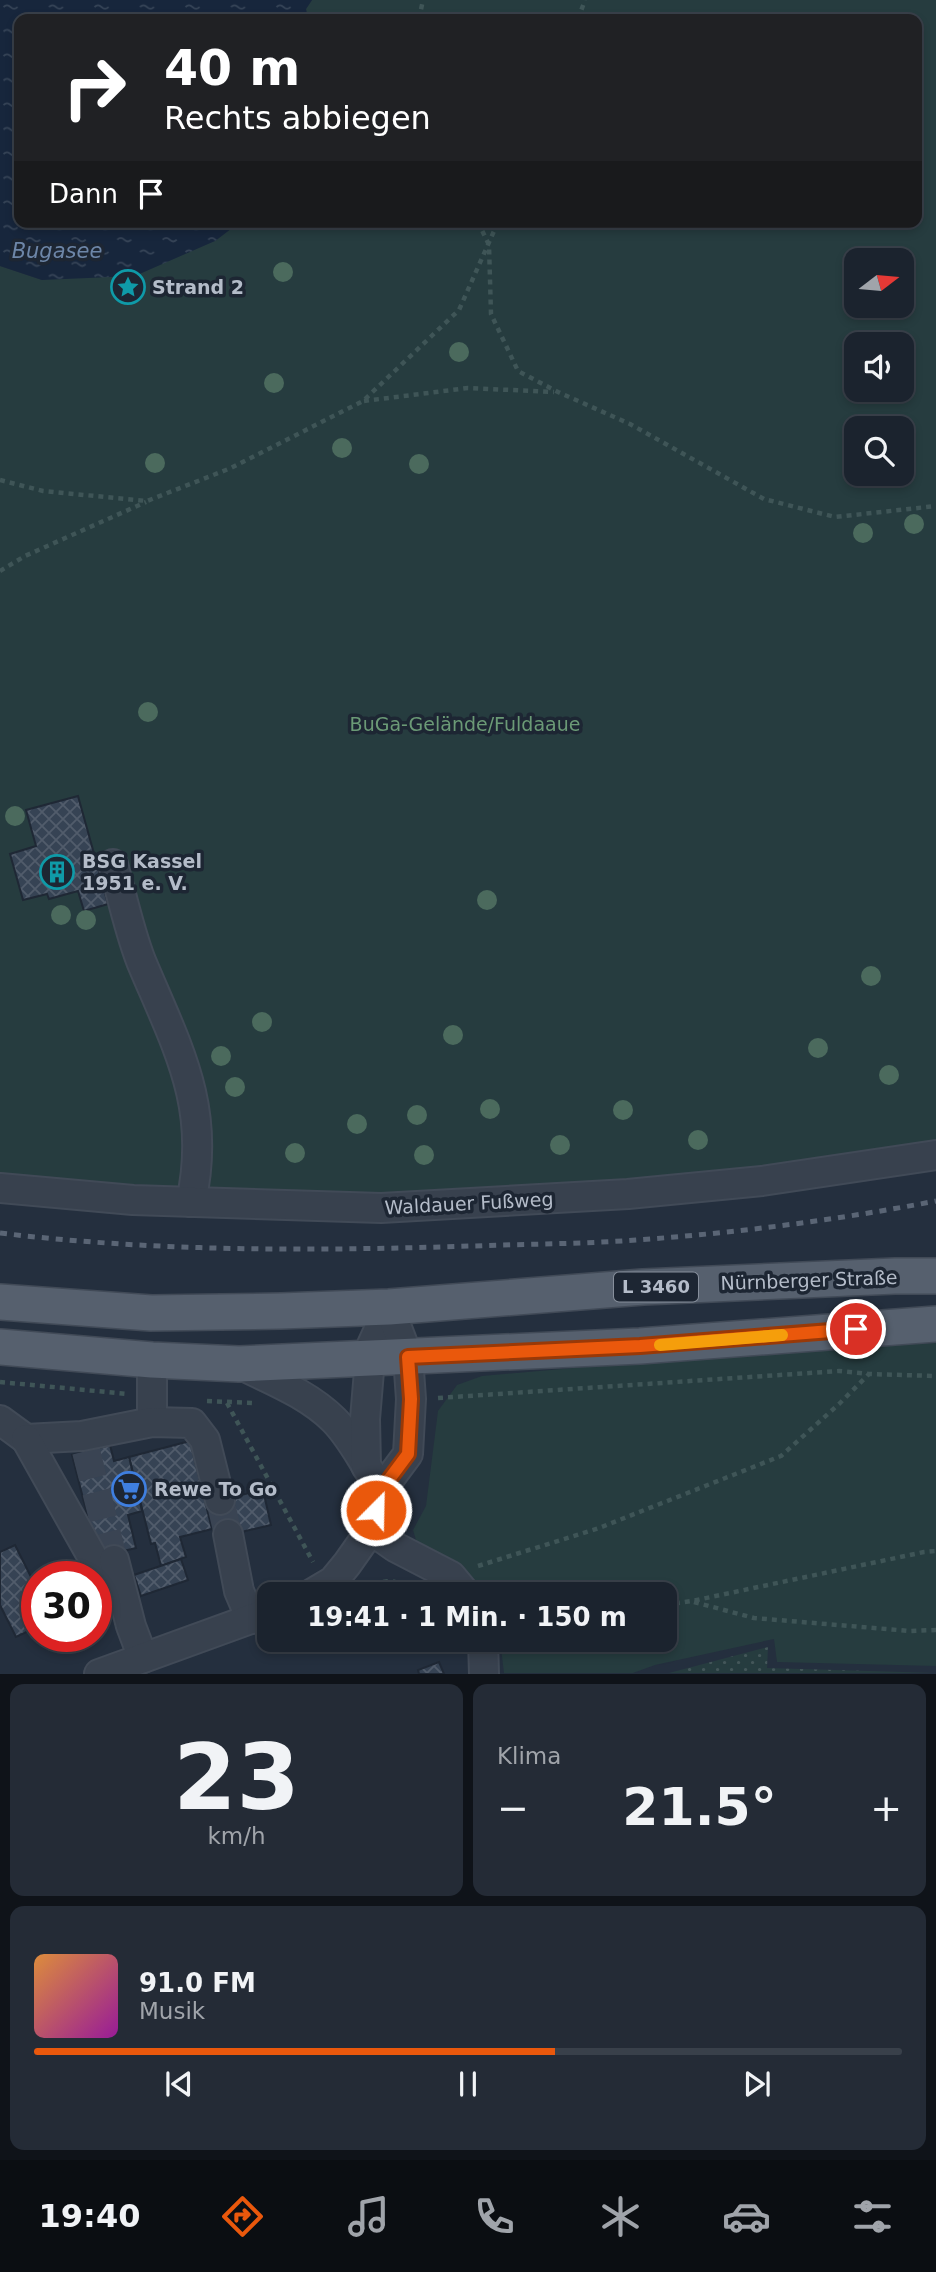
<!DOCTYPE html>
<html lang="de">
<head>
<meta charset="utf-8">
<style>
  body { margin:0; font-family:"DejaVu Sans",sans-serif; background:#242b36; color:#f1f3f6; height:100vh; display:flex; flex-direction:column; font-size:26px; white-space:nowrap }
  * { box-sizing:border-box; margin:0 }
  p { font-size:23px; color:#a0a4aa }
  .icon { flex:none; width:38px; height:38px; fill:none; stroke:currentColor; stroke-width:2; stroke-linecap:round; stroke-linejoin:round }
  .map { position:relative; height:1674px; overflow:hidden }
  .sheet { display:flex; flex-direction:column; gap:10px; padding:10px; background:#0f1319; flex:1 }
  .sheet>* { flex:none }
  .top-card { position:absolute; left:14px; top:14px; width:908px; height:214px; border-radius:14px; box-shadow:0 4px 10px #0003,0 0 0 2px #39404a; background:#202124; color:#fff; overflow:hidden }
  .needle { width:46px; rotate:74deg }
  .controls { position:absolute; left:844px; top:248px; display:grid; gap:14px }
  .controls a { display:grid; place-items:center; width:70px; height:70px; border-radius:14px; background:#1b232e; box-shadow:0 4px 10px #0003,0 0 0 2px #39404a; font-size:35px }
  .speed { position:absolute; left:21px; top:1561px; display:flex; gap:14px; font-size:35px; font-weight:700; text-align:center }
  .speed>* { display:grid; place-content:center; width:91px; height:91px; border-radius:50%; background:#1b232e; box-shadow:0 4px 10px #0003,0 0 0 2px #39404a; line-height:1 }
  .speed .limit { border:10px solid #d22; background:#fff; color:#111 }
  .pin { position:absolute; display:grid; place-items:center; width:60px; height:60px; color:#fff; margin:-30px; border:4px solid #fff; border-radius:50%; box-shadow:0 2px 7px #0007 }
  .me { position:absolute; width:77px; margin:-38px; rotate:23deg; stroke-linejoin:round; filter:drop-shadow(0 0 5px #0008) }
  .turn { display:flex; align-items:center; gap:24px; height:147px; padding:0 35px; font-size:32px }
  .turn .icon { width:91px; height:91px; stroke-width:2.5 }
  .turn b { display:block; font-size:49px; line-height:60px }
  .then { display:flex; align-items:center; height:66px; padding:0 35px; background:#0003; gap:14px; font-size:26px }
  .big { font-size:52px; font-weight:700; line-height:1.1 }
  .sheet .widget { flex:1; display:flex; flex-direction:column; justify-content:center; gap:10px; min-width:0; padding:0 24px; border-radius:14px; background:#242b36 }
  .sheet .dial { align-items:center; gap:0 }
  .dial b { font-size:91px; line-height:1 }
  .song { display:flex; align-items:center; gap:21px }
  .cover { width:84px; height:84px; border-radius:10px; background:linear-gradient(135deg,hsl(30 70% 55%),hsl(300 70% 35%)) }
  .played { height:7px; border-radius:4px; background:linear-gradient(90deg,#ea580c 60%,#39404a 60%) }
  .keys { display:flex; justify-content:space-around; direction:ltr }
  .heat { display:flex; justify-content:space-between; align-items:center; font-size:38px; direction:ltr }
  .sheet .tiles { flex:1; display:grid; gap:10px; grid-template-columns:1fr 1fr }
  .widget:last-child { grid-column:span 2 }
  .trip { position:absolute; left:257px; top:1582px; width:420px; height:70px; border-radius:14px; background:#1b232e; box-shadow:0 4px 10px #0003,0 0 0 2px #39404a; font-weight:700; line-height:70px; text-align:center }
  .tabs { display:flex; height:112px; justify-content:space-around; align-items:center; background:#0b0e12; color:#a0a4aa }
  .tabs .icon { width:49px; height:49px }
  .tabs .on { color:#ea580c }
  .tabs b { font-size:32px; color:#f1f3f6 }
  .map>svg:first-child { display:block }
  .park { fill:#263c3f; fill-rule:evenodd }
  .garden { fill:url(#garden-dots) }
  .water { fill:url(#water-ripples) }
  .building { fill:url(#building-cross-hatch); stroke:#1f2835; stroke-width:2 }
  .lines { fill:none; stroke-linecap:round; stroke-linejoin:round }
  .minor-tunnel { stroke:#3a4453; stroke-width:28; stroke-dasharray:28 14; stroke-linecap:butt }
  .minor-casing { stroke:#414a57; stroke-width:32 }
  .major-casing { stroke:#414a57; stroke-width:38 }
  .path { stroke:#3f5557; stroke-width:4.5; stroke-dasharray:5 5; stroke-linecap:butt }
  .minor { stroke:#38414e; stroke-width:28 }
  .major { stroke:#56606e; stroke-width:35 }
  .rail { stroke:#5a6575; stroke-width:5; stroke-dasharray:7 7; stroke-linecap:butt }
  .tree { fill:#4b6a5d }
  .route-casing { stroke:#983908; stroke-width:18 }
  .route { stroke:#ea580c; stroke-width:12 }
  .slow { stroke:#f59e0b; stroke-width:12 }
  .labels { text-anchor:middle; stroke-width:7; stroke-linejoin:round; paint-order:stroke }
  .shield { fill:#1d2633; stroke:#878f9c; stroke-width:2 }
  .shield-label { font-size:18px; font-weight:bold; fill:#b4bcc9 }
  .poi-label { font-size:19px; font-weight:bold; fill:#b4bcc9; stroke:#1d2633; text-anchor:start }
  .park-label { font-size:19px; fill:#6b9a76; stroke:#1d2633 }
  .street-label { font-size:19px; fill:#b4bcc9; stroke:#1d2633 }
  .water-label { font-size:21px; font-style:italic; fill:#6d86a8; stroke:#1d2633 }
</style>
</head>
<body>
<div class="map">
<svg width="936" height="1674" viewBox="0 0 936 1674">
  <defs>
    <pattern id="garden-dots" width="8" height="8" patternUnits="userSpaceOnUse" patternTransform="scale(1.75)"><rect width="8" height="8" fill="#263c3f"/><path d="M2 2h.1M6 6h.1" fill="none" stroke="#435659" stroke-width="1.8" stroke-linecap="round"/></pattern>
    <pattern id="water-ripples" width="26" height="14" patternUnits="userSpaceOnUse" patternTransform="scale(1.75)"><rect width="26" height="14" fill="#17263c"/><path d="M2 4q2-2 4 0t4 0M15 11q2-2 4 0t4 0" fill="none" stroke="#364457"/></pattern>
    <pattern id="building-cross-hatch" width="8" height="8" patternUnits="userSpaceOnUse" patternTransform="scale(1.75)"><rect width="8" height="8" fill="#364354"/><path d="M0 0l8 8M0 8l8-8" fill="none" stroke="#515c6b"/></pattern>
  </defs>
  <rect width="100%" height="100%" fill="#242f3e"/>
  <g class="park">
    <path d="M312 0H936V1143L869 1155 626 1180 385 1193 211 1189 0 1176V266L42 280 215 241 240 222H917V19H308L306 9ZM856 261H901V306H856ZM856 345H901V390H856ZM856 429H901V474H856Z"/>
    <path d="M936 1343V1666L777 1662 774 1639 655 1665 633 1673H504L500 1640H665V1594H481L475 1586 417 1543 413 1530 426 1506 438 1411 457 1385 482 1376 743 1353Z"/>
  </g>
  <path class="garden" d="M768 1647 767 1668 936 1673H669Z"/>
  <path class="water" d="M0 0H312L306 9 308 19H19V222H240L215 241 135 276 42 280 0 266Z"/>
  <g class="building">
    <path d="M78 796 108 904 84 911 78 891 49 899 47 894 23 900 10 854 36 846 26 810Z"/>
    <path d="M190 1441 212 1529 180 1537 186 1557 161 1566 155 1543 151 1544 129 1457Z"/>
    <path d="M110 1445 114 1461 129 1457 142 1511 128 1515 136 1548 98 1557 72 1455Z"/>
    <path d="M263 1490 271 1525 215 1538 206 1503Z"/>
    <path d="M15 1545 33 1581 37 1579V1627L16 1637 0 1605V1552Z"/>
    <path d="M181 1559 188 1580 141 1596 134 1575Z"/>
    <path d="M439 1662 444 1674H419L418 1670Z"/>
  </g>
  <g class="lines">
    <g class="minor-tunnel">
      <path d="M86 1451 112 1554"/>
      <path d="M220 1500 228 1534"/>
    </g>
    <g class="minor-casing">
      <g id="minor">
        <path d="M113 864C122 896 129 930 141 961 177 1047 212 1106 191 1202"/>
        <path d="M0 1188 133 1200 381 1208 628 1194 762 1181 936 1155"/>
        <path d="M152 1360V1422"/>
        <path d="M239 1364C271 1380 308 1394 334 1420 347 1433 356 1449 366 1465"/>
        <path d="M0 1420 26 1439 82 1436 152 1422 192 1423 205 1440 220 1500"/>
        <path d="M26 1439 103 1576 118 1577"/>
        <path d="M382 1489 366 1466 365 1419 371 1347 389 1307"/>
        <path d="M371 1530 395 1547 451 1576 466 1594"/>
        <path d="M228 1534 239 1591 251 1619"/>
        <path d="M114 1560 131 1626 143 1658"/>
        <path d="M311 1594 333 1581 347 1564 371 1530 382 1489 408 1454 411 1399 408 1357 389 1307"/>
        <path d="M483 1640 484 1674"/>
        <path d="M99 1674 270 1612"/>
      </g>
    </g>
    <g class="major-casing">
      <g id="major">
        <path d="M0 1302 151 1313 281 1311 389 1307 643 1287 895 1276H936"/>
        <path d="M0 1347 152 1360 239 1364 640 1346 936 1324"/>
      </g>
    </g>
    <g class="path">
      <path d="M419 19 423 0"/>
      <path d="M578 19 585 0"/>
      <path d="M478 222 489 245 491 314 518 371 558 392 630 424 764 499 835 517 936 506"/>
      <path d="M364 401 468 388 554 392"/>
      <path d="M0 480 43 491 147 501 231 468 363 401 459 310 498 222"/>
      <path d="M0 571 25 556 146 502"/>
      <path d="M0 1382 128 1394"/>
      <path d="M438 1398 839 1371 869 1374 936 1376"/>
      <path d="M207 1401 254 1403"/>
      <path d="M227 1403 313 1562"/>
      <path d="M478 1566 599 1528 781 1456 839 1404 869 1374"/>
      <path d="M363 1584 391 1581 406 1585"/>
      <path d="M694 1602 754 1618 910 1631 936 1630"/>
      <path d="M665 1605 692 1601 924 1552 936 1551"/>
    </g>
    <use href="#minor" class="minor"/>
    <use href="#major" class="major"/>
    <path class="rail" d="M0 1233C157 1252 314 1251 472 1246 526 1244 582 1244 636 1240 736 1233 837 1220 936 1201"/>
  </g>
  <g class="tree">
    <circle cx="283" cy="272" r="10"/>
    <circle cx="459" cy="352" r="10"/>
    <circle cx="274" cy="383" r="10"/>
    <circle cx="342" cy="448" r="10"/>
    <circle cx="155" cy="463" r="10"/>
    <circle cx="419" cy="464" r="10"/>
    <circle cx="914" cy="524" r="10"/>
    <circle cx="863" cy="533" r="10"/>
    <circle cx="148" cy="712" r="10"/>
    <circle cx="15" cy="816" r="10"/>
    <circle cx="487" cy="900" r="10"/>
    <circle cx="61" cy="915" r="10"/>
    <circle cx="86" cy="920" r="10"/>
    <circle cx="871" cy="976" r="10"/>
    <circle cx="262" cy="1022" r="10"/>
    <circle cx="453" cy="1035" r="10"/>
    <circle cx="818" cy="1048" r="10"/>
    <circle cx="221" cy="1056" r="10"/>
    <circle cx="889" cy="1075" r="10"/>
    <circle cx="235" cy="1087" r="10"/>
    <circle cx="490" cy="1109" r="10"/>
    <circle cx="623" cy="1110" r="10"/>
    <circle cx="417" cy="1115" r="10"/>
    <circle cx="357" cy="1124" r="10"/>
    <circle cx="698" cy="1140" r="10"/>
    <circle cx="560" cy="1145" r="10"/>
    <circle cx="295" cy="1153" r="10"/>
    <circle cx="424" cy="1155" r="10"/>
  </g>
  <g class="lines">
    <g class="route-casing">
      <path id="route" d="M376 1510 382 1489 408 1454 411 1399 408 1357 640 1346 856 1329"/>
    </g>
    <use href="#route" class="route"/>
    <path class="slow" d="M660 1345 782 1335"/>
  </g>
  <defs>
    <g id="sight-ring" transform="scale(1.75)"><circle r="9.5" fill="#1d2633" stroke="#0f9aa8" stroke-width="1.5"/><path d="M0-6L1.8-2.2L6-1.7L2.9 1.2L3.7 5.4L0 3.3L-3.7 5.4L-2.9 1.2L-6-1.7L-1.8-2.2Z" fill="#0f9aa8"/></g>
    <g id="building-ring" transform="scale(1.75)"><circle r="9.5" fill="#1d2633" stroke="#0f9aa8" stroke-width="1.5"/><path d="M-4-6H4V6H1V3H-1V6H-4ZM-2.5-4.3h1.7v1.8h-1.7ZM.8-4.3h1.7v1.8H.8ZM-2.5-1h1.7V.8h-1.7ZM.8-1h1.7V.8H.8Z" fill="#0f9aa8"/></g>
    <g id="supermarket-ring" transform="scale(1.75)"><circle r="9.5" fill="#1d2633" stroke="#3f7fe0" stroke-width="1.5"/><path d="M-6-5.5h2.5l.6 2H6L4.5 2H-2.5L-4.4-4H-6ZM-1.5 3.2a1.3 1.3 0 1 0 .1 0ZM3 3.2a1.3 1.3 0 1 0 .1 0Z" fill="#3f7fe0"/></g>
  </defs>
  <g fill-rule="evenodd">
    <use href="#sight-ring" x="128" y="287"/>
    <use href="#building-ring" x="57" y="872"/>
    <use href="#supermarket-ring" x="129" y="1489"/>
  </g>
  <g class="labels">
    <rect class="shield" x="614" y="1272.5" width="84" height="29" rx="5"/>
    <g class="shield-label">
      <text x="656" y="1293">L 3460</text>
    </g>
    <g class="poi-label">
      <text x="152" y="294">Strand 2</text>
      <text x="82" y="868">BSG Kassel<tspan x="82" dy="22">1951 e. V.</tspan></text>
      <text x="154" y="1496">Rewe To Go</text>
    </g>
    <g class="park-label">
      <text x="465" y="731">BuGa-Gelände/Fuldaaue</text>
    </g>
    <g class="street-label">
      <text transform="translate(469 1203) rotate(-3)" y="7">Waldauer Fußweg</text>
      <text transform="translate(809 1280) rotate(-2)" y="7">Nürnberger Straße</text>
    </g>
    <g class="water-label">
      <text x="57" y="258">Bugasee</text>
    </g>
  </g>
</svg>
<div class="controls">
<a><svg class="needle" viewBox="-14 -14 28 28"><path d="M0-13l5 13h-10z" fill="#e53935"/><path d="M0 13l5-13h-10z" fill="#a0a4aa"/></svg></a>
<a><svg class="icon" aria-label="sound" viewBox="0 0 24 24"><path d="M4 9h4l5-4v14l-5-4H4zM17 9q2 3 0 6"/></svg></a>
<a><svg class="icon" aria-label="search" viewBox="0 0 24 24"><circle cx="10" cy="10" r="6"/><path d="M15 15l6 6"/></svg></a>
</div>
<div class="speed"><div class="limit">30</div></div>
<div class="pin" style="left:856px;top:1329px;background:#d93025"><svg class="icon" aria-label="arrive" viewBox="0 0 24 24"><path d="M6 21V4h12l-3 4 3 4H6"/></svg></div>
<svg class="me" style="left:376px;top:1510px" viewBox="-20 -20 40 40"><circle r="17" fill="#ea580c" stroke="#fff" stroke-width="3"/><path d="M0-11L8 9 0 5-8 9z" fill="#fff"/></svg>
<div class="trip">19:41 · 1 Min. · 150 m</div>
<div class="top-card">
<div class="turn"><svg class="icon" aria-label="right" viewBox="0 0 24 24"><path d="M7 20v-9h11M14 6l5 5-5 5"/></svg><div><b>40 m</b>Rechts abbiegen</div></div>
<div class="then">Dann<svg class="icon" aria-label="arrive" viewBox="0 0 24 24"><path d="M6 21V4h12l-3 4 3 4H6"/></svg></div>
</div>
</div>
<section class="sheet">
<div class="tiles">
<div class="widget dial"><b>23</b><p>km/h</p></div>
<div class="widget"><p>Klima</p>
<div class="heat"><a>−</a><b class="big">21.5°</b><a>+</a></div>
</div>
<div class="widget">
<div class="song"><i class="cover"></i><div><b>91.0 FM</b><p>Musik</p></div></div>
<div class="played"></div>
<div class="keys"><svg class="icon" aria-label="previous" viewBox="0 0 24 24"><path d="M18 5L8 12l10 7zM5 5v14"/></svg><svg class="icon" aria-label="pause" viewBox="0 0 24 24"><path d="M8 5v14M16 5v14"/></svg><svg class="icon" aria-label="next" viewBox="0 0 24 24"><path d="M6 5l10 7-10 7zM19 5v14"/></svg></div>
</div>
</div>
</section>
<nav class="tabs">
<b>19:40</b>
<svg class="icon on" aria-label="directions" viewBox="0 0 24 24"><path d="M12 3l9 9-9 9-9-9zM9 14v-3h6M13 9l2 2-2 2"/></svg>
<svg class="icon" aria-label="music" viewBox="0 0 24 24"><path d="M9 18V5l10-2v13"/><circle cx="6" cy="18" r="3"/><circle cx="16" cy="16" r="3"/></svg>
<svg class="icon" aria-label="phone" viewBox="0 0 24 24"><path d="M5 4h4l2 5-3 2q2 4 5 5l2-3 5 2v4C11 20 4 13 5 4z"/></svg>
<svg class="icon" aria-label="climate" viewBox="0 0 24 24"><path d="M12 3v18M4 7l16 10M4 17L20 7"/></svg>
<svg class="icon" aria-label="car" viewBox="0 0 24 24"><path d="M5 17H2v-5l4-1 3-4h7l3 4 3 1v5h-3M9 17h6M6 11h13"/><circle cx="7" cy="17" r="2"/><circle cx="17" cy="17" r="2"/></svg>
<svg class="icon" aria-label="filters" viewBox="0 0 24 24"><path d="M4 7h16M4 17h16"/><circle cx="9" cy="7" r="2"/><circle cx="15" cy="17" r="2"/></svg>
</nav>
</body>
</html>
